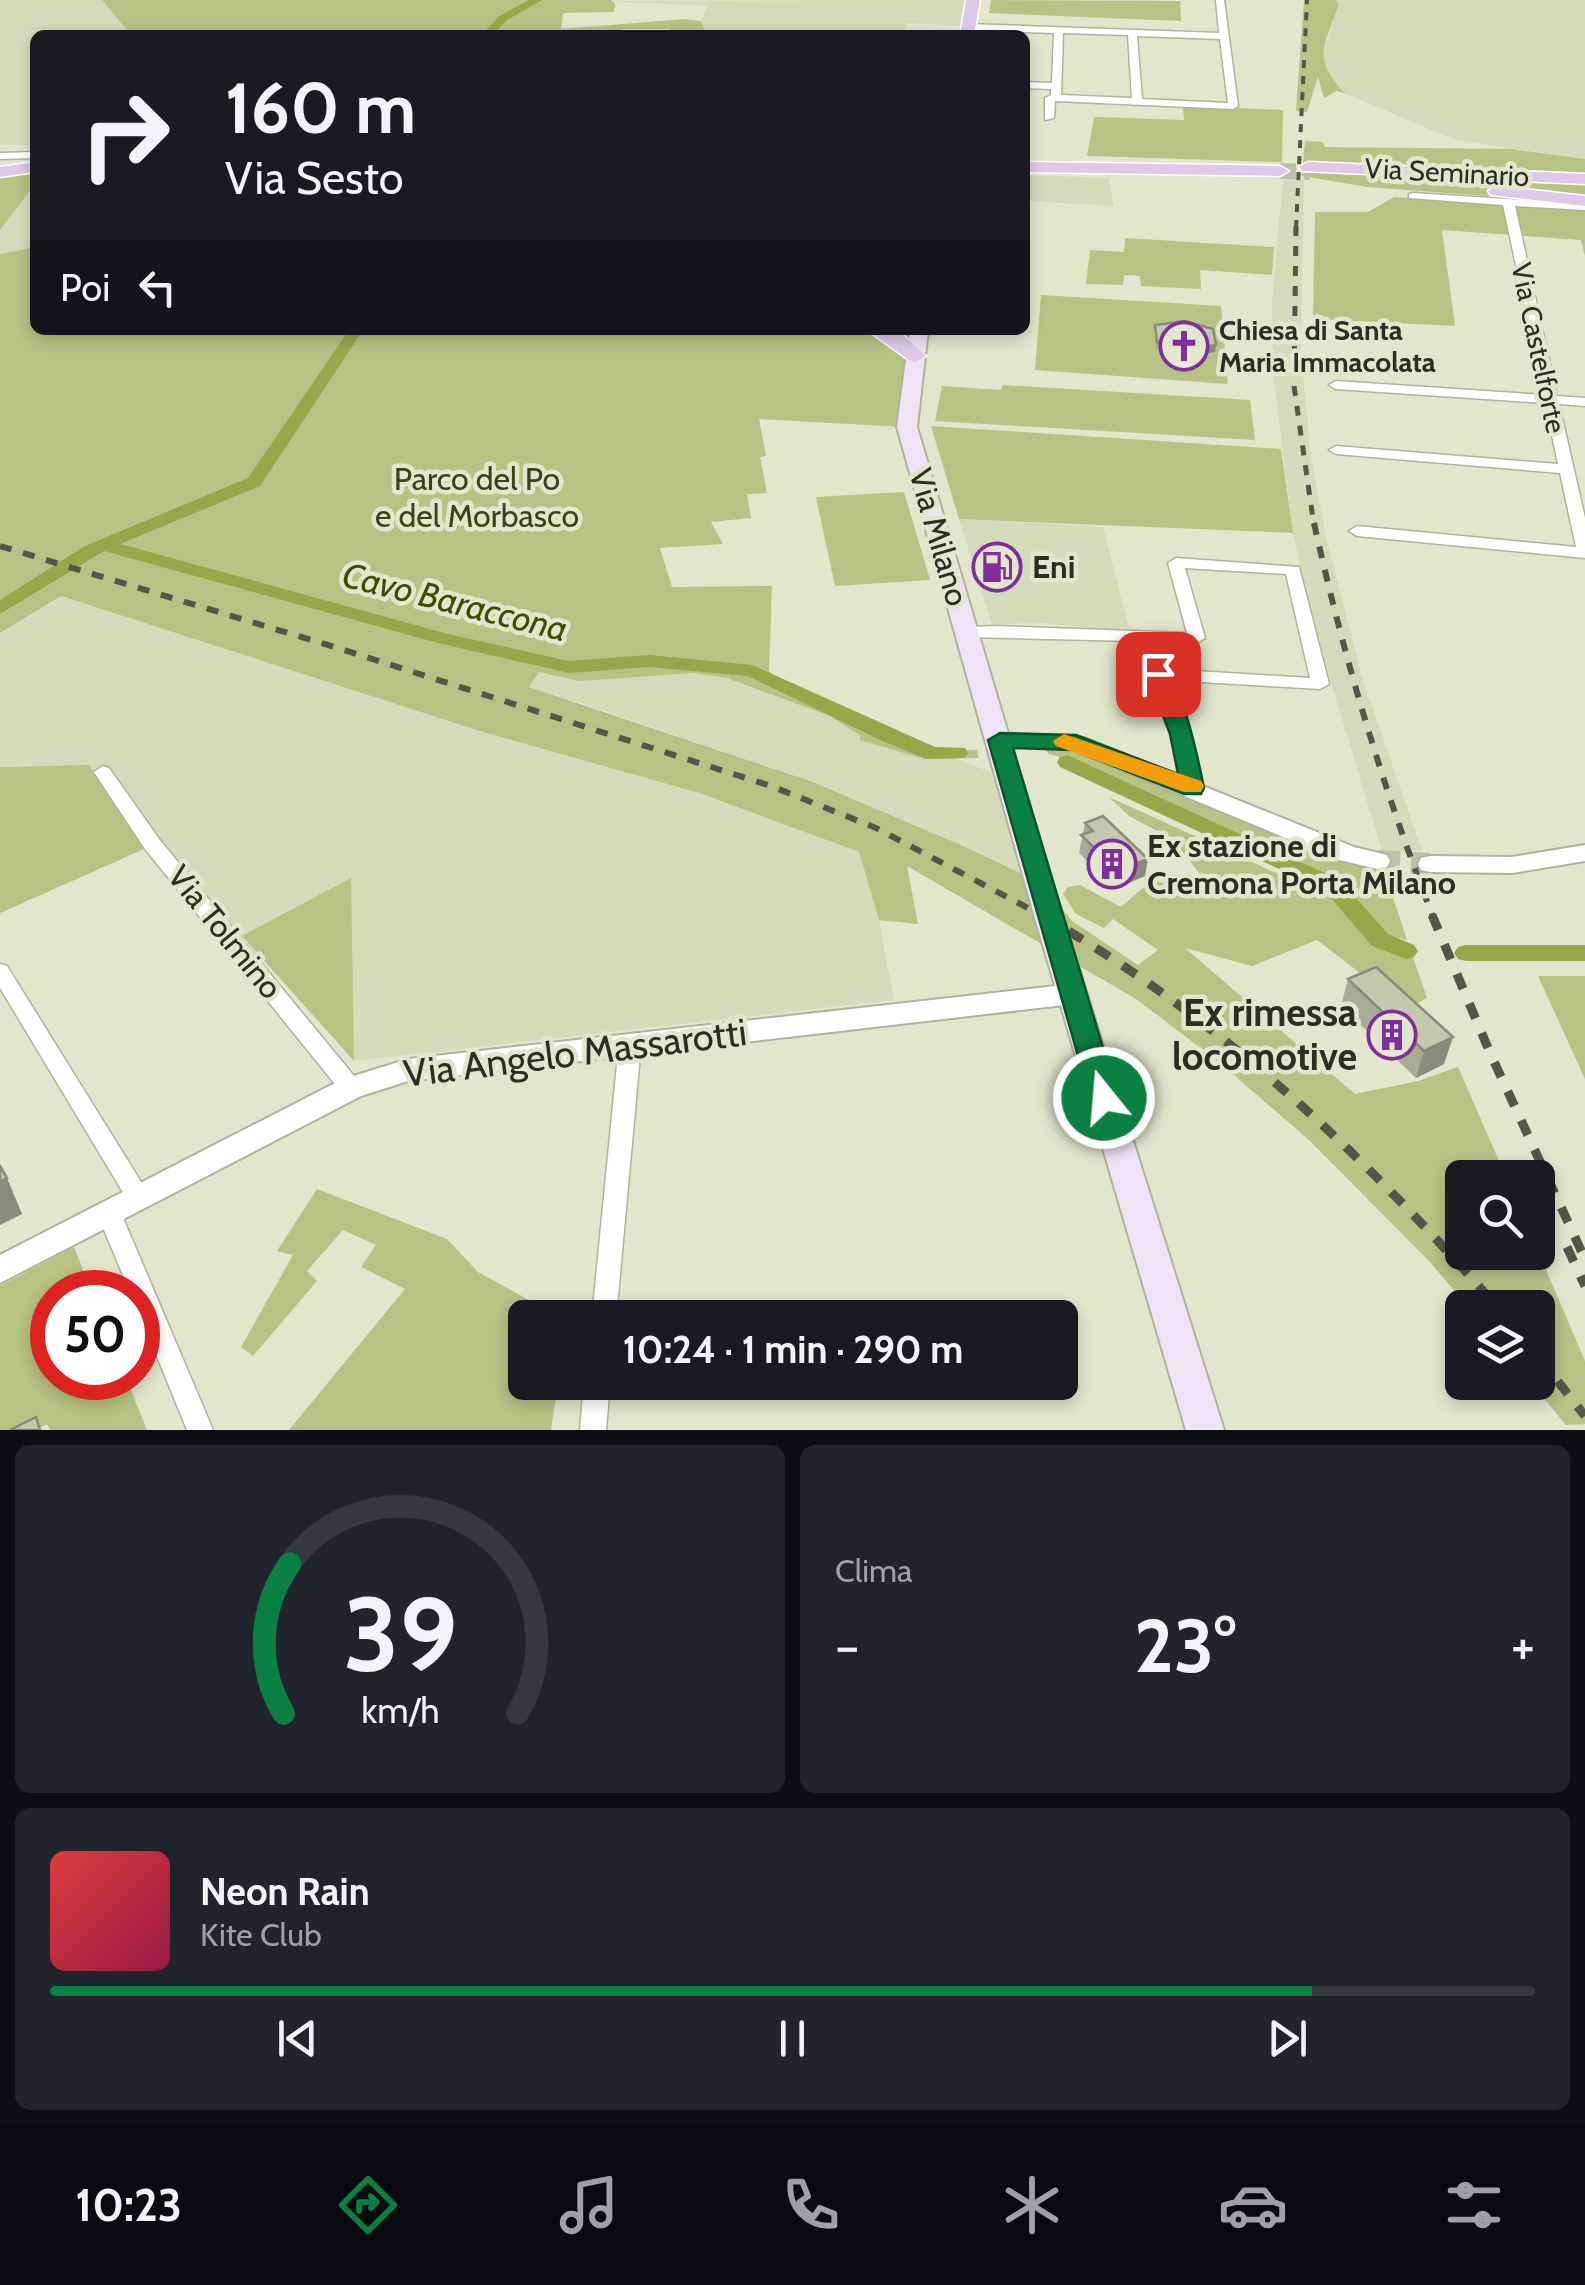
<!DOCTYPE html>
<html lang="it">
<head>
<meta charset="utf-8">
<style>
  body { margin:0; font-family:Cabin,sans-serif; background:#20242c; color:#f1f3f6; height:100vh; display:flex; flex-direction:column; font-size:38px; white-space:nowrap }
  * { box-sizing:border-box; margin:0 }
  p { font-size:32px; color:#9ea1a6 }
  .icon { flex:none; width:55px; height:55px; fill:none; stroke:currentColor; stroke-width:2; stroke-linecap:round; stroke-linejoin:round }
  .map { position:relative; height:1430px; overflow:hidden }
  .side { display:flex; flex-direction:column; gap:15px; padding:15px; background:#0d0f14; flex:1 }
  .side>* { flex:none }
  .guide { position:absolute; left:30px; top:30px; width:1000px; height:305px; border-radius:15px; box-shadow:0 5px 15px #0003; background:#171b24; color:#f1f3f6; overflow:hidden }
  .controls { position:absolute; left:1445px; top:1160px; display:grid; gap:20px }
  .controls a { display:grid; place-items:center; width:110px; height:110px; border-radius:15px; background:#171b24; box-shadow:0 5px 15px #0003; font-size:50px }
  .speed { position:absolute; left:30px; top:1270px; display:flex; gap:20px; font-size:50px; font-weight:700; text-align:center }
  .speed>* { display:grid; place-content:center; width:130px; height:130px; border-radius:50%; background:#171b24; box-shadow:0 5px 15px #0003; line-height:1 }
  .speed .limit { border:15px solid #d22; background:#fff; color:#111 }
  .pin { position:absolute; display:grid; place-items:center; width:85px; height:85px; color:#fff; margin:-42px; border-radius:20px; box-shadow:0 5px 15px #0006 }
  .me { position:absolute; width:110px; margin:-55px; rotate:343deg; stroke-linejoin:round; filter:drop-shadow(0 0 8px #0008) }
  .turn { display:flex; align-items:center; gap:35px; height:210px; padding:0 30px; font-size:45px }
  .turn .icon { width:130px; height:130px; stroke-width:2.5 }
  .turn b { display:block; font-size:70px; line-height:85px }
  .then { display:flex; align-items:center; height:95px; padding:0 30px; background:#0003; gap:20px; font-size:38px }
  .big { font-size:75px; font-weight:700; line-height:1.1 }
  .side .tile { flex:1; display:flex; flex-direction:column; justify-content:center; gap:15px; min-width:0; padding:0 35px; border-radius:15px; background:#20242c }
  .side .dial { align-items:center; gap:0 }
  .dial svg { height:260px; overflow:visible; fill:none; stroke:#363941; stroke-width:7; stroke-linecap:round; text-anchor:middle }
  .dial text { fill:#f1f3f6; stroke:none }
  .song { display:flex; align-items:center; gap:30px }
  .cover { width:120px; height:120px; border-radius:15px; background:linear-gradient(135deg,hsl(0 70% 55%),hsl(340 70% 35%)) }
  .played { height:10px; border-radius:5px; background:linear-gradient(90deg,#0b8043 85%,#363941 85%) }
  .keys { display:flex; justify-content:space-around; direction:ltr }
  .heat { display:flex; justify-content:space-between; align-items:center; font-size:55px; direction:ltr }
  .side .tiles { flex:1; display:grid; gap:15px; grid-template-columns:1fr 1fr }
  .tile:last-child { grid-column:span 2 }
  .trip { position:absolute; left:508px; top:1300px; width:570px; height:100px; border-radius:15px; background:#171b24; box-shadow:0 5px 15px #0003; font-weight:700; line-height:100px; text-align:center }
  .tabs { display:flex; height:160px; justify-content:space-around; align-items:center; background:#090b0e; color:#9ea1a6 }
  .tabs .icon { width:70px; height:70px }
  .tabs .active { color:#0b8043 }
  .tabs b { font-size:45px; color:#f1f3f6 }
  .map>svg:first-child { display:block }
  .built { fill:#d5dbba }
  .green { fill:#b7c285 }
  .lines { fill:none; stroke-linecap:round; stroke-linejoin:round }
  .canal { fill:#99a74a; fill-rule:evenodd }
  .tertiary-tunnel { stroke:#bdc1aa; stroke-width:22; stroke-dasharray:22 11; stroke-linecap:butt }
  .primary-tunnel { stroke:#bdc1aa; stroke-width:16; stroke-dasharray:16 8; stroke-linecap:butt }
  .minor-casing { stroke:#afb39b; stroke-width:3 }
  .tertiary-casing { stroke:#afb39b; stroke-width:4 }
  .secondary-casing { stroke:#afb39b; stroke-width:4 }
  .primary-casing { stroke:#fff; stroke-width:3 }
  .minor { fill:#fff; fill-rule:evenodd }
  .tertiary { fill:#fff; fill-rule:evenodd }
  .secondary { fill:#f0e3f5; fill-rule:evenodd }
  .primary { fill:#e0c8eb; fill-rule:evenodd }
  .rail-far3 { stroke:#545649; stroke-width:4; stroke-dasharray:8 8; stroke-linecap:butt }
  .rail-far2 { stroke:#545649; stroke-width:5; stroke-dasharray:10 10; stroke-linecap:butt }
  .rail-far1 { stroke:#545649; stroke-width:6; stroke-dasharray:12 12; stroke-linecap:butt }
  .rail { stroke:#545649; stroke-width:9; stroke-dasharray:16 16; stroke-linecap:butt }
  .wall { fill:#a8ac96 }
  .shaded-wall { fill:#888c7a }
  .building { fill:#c3c8af; stroke:#888c7a; stroke-width:2.5 }
  .route { fill:#0b8043; stroke:#07532c; stroke-width:2.5 }
  .slow { fill:#f59e0b }
  .labels { text-anchor:middle; stroke-width:9; stroke-linejoin:round; paint-order:stroke }
  .far-street-label { font-size:28px; fill:#2c2e24; stroke:#e1e6cc }
  .far-poi-label { font-size:28px; font-weight:bold; fill:#2c2e24; stroke:#e1e6cc; text-anchor:start }
  .park-label { font-size:32px; fill:#3b411a; stroke:#e1e6cc }
  .street-label { font-size:32px; fill:#2c2e24; stroke:#e1e6cc }
  .poi-label { font-size:32px; font-weight:bold; fill:#2c2e24; stroke:#e1e6cc; text-anchor:start }
  .water-label { font-size:35px; font-style:italic; fill:#434b01; stroke:#e1e6cc }
  .near-poi-label { font-size:38px; font-weight:bold; fill:#2c2e24; stroke:#e1e6cc; text-anchor:end }
  .near-street-label { font-size:38px; fill:#2c2e24; stroke:#e1e6cc }
</style>
</head>
<body>
<div class="map">
<svg width="1585" height="1430" viewBox="0 0 1585 1430">
  <rect width="100%" height="100%" fill="#e1e6cc"/>
  <g class="built">
    <path d="M0 0H102L131 35H35V145H0Z"/>
    <path d="M973 0 969 26 907 23 904 35H606L706 32 701 21 707 6 602 1Z"/>
    <path d="M1336 0H1585V159L1456 140 1346 94 1325 72 1323 53 1339 4Z"/>
    <path d="M1025 175 1108 178 1114 206 1025 201Z"/>
    <path d="M1283 180H1304L1301 354 1311 458 1326 537 1363 680 1422 851H1382L1314 626 1293 533 1273 373 1272 301Z"/>
    <path d="M35 184V247L0 254V230Z"/>
    <path d="M959 519 1103 527 1130 632 1045 623 992 624Z"/>
    <path d="M61 596 483 732 698 793 859 852 879 920 894 1000 354 1061 350 879 242 936 144 849 89 765 0 767V633Z"/>
    <path d="M389 646 737 670 808 703 1017 782 1046 890 813 782 578 702Z"/>
  </g>
  <g class="green">
    <path d="M102 0H611L615 4 614 12 563 13 561 29 685 19 701 21 706 33 131 35Z"/>
    <path d="M991 0 1180 1 1181 21 989 13Z"/>
    <path d="M1304 0H1336L1339 4C1324 48 1311 57 1346 94L1337 91 1324 98 1318 77 1307 112 1296 111Z"/>
    <path d="M1183 106 1283 110 1282 162 1087 156 1094 117 1184 120Z"/>
    <path d="M1305 141 1323 142 1325 147 1512 149 1585 159V203L1367 187 1302 176Z"/>
    <path d="M35 172V184L0 230V176Z"/>
    <path d="M1394 197 1585 210V256L1581 240 1442 230 1455 326 1313 319 1315 212H1368Z"/>
    <path d="M1125 238 1274 247 1272 275 1200 270 1201 289 1141 286 1140 276 1124 275 1123 285 1086 284 1090 250 1124 252Z"/>
    <path d="M35 247V330H917L907 427 759 419 766 456 760 457 767 493 747 494 751 518 711 522 723 544 660 548 672 587 772 586 769 671 784 684 930 751 977 750 979 758 925 759 859 740 861 736 830 716 727 678 694 673 579 681 539 672 529 687 813 782 963 846 1041 883 1072 921 1138 965 1158 950 1113 919 1104 928 1076 914 1063 894 1068 887 1080 885 1121 907 1152 880 1189 889 1205 880 1172 839 1129 816 1109 797 1333 899 1371 942 1413 957 1427 998 1407 1009 1317 940 1252 966 1185 948 1355 1094 1418 1081 1458 1067 1506 1177 1462 1178V1252L1538 1251 1585 1361V1424L1566 1425 1531 1383 1538 1382V1308L1468 1307 1430 1262 1309 1140 1214 1058 1136 999 907 866 918 924 879 920 859 852 699 793 483 732 61 596 0 633V254Z"/>
    <path d="M1041 295 1221 306 1228 384 1035 370Z"/>
    <path d="M1003 385 1250 400 1255 440 935 421 942 386 1001 390Z"/>
    <path d="M931 426 1281 449 1293 533 959 519Z"/>
    <path d="M904 492 930 580 835 586 816 497Z"/>
    <path d="M1039 743 1077 747 1346 862 1384 870 1407 940 1382 934 1332 878 1083 764 1049 754Z"/>
    <path d="M89 765 144 849 0 913V767Z"/>
    <path d="M351 878 354 1061 242 936Z"/>
    <path d="M1538 976H1585V1079Z"/>
    <path d="M317 1189 447 1239 478 1272 560 1317 525 1318V1382L558 1383 551 1430H289L405 1289 361 1267 376 1245 343 1230 307 1271 317 1281 253 1356 241 1347 293 1255 277 1251Z"/>
    <path d="M74 1247 92 1292H52V1378H126L147 1430H50L47 1424 35 1430H0V1286Z"/>
  </g>
  <g class="lines">
    <g class="canal">
      <path d="M529 0H542L507 20 493 35H482L499 16Z"/>
      <path d="M349 330H363L260 486 120 544 448 634 569 661 649 655 752 665 935 747 965 748 968 753 965 758 926 759 878 739 748 676 649 667 569 673 438 643 104 551 0 614V600L85 546 248 478Z"/>
      <path d="M1067 755 1340 880 1388 934 1414 945 1418 951 1414 957 1406 959 1372 946 1324 890 1060 767 1057 762 1060 757Z"/>
      <path d="M1466 945H1585V961H1466L1458 959 1454 953 1458 947Z"/>
    </g>
    <path class="tertiary-tunnel" d="M1378 861 1430 864"/>
    <path class="primary-tunnel" d="M1280 171 1310 172"/>
    <g class="minor-casing">
      <g id="minor">
        <path d="M1216 0H1224L1238 106 1233 109 1055 101 1054 118 1045 120V98L1051 95V89L1025 88V82L1052 83 1054 33 968 30 963 27 968 24 1219 33ZM1063 33 1128 35 1132 98 1061 95ZM1137 36 1220 39 1228 103 1142 99Z"/>
        <path d="M35 152V158L0 159V153Z"/>
        <path d="M1413 193 1585 204V210L1515 206 1557 396 1585 398V406L1559 404 1585 518V558L1357 536 1349 531 1357 526 1576 547 1560 473 1336 454 1329 450 1336 446 1558 464 1545 403 1336 389 1329 385 1336 381 1544 395 1503 205 1409 198V194Z"/>
        <path d="M1176 558 1299 567 1329 684 1320 689 1167 680 1190 734 1202 788 1193 794 1184 788 1172 734 1135 641 967 637 959 632 967 627 996 626 1187 633 1168 563ZM1185 568 1286 574 1310 678 1163 669 1152 642 1197 643 1205 638Z"/>
        <path d="M103 766 109 768 159 839 359 1082 362 1088 359 1094 351 1097 343 1094 145 849 94 772Z"/>
        <path d="M0 964 7 966 146 1190 150 1197 146 1204 138 1207 130 1204 0 988Z"/>
        <path d="M630 1036 638 1038 641 1044 616 1318H592L619 1044 622 1038Z"/>
        <path d="M109 1203 117 1206 121 1213 213 1430H187L138 1310V1292H130L97 1213 101 1206Z"/>
        <path d="M584 1382H610L606 1430H580Z"/>
      </g>
    </g>
    <g class="tertiary-casing">
      <g id="tertiary">
        <path d="M1000 733 1084 738 1354 847 1387 855 1390 861 1387 867 1378 869 1339 860 1073 750 992 745 989 740Z"/>
        <path d="M1585 845V861L1512 873 1430 872 1421 870 1418 864 1421 858 1430 856 1512 857Z"/>
        <path d="M1073 984 1082 987 1086 994 1082 1001 1073 1004 408 1081 361 1096 0 1283V1255L341 1080 408 1059Z"/>
      </g>
    </g>
    <g class="secondary-casing">
      <path id="secondary" d="M910 330H928L917 427 1063 918 1224 1430H1186L1035 918 897 427Z"/>
    </g>
    <g class="primary-casing">
      <g id="primary">
        <path d="M966 0H980L974 35H960Z"/>
        <path d="M623 31H670L677 35H616Z"/>
        <path d="M35 162V172L0 177V167Z"/>
        <path d="M1025 162 1280 166 1289 171 1280 176 1025 172Z"/>
        <path d="M1308 162 1585 174V184L1302 171 1299 167Z"/>
        <path d="M1497 186 1585 196V206L1491 195 1488 191Z"/>
        <path d="M867 330 901 333 926 356 916 362 909 360Z"/>
      </g>
    </g>
    <use href="#minor" class="minor"/>
    <use href="#tertiary" class="tertiary"/>
    <use href="#secondary" class="secondary"/>
    <use href="#primary" class="primary"/>
    <path class="rail-far3" d="M1296 228 1307 0"/>
    <path class="rail-far2" d="M1296 226 1294 386 1314 526"/>
    <g class="rail-far1">
      <path d="M1314 523C1344 659 1383 788 1433 917"/>
      <path d="M0 546 341 649 771 786 876 828 1045 917"/>
    </g>
    <g class="rail">
      <path d="M1041 915C1217 1015 1366 1156 1498 1308"/>
      <path d="M1432 915 1491 1055 1585 1259"/>
      <path d="M1567 1247 1585 1286"/>
      <path d="M1538 1356 1585 1416"/>
    </g>
  </g>
  <g class="wall">
    <path d="M1155 325 1216 345 1215 352 1185 357 1156 349Z"/>
    <path d="M1085 823 1145 876 1126 884 1117 876 1106 880 1079 853Z"/>
    <path d="M1348 979 1444 1064 1416 1078 1341 1006Z"/>
  </g>
  <g class="shaded-wall">
    <path d="M1216 345 1215 352 1185 357 1186 350Z"/>
    <path d="M1120 858 1117 876 1106 880 1109 862Z"/>
    <path d="M1148 859 1145 876 1126 884 1128 867Z"/>
    <path d="M1453 1037 1444 1064 1416 1078 1424 1051Z"/>
    <path d="M7 1178 22 1214 0 1225V1182Z"/>
  </g>
  <g class="building">
    <path d="M1184 321 1213 329 1216 345 1186 350 1157 342 1155 325Z"/>
    <path d="M1103 816 1148 859 1128 867 1120 858 1109 862 1081 835 1093 831 1085 823Z"/>
    <path d="M1376 967 1453 1037 1424 1051 1348 979Z"/>
    <path d="M0 1166 7 1178 0 1182Z"/>
    <path d="M36 1417 40 1430H10Z"/>
  </g>
  <path class="route" d="M1158 668C1182 674 1199 764 1204 788L1201 794H1184L1073 750 1013 748 1118 1098 1114 1105 1104 1109 1094 1105 1090 1098 988 740 1000 733 1076 735 1178 774 1170 734 1147 674Z"/>
  <path class="slow" d="M1064 734 1201 781 1204 786 1201 792H1184L1056 746 1053 741Z"/>
  <defs>
    <g id="church-ring" transform="scale(2.5)"><circle r="9.5" fill="#e1e6cc" stroke="#802e9d" stroke-width="1.5"/><path d="M-1.2-6h2.4v3.5h3.3v2.4h-3.3V6h-2.4V-.1h-3.3v-2.4h3.3Z" fill="#802e9d"/></g>
    <g id="fuel-ring" transform="scale(2.5)"><circle r="9.5" fill="#e1e6cc" stroke="#802e9d" stroke-width="1.5"/><path d="M-5.5-6h7V0h2V4h1.3V-2.5L3-4.5l.8-.8L6-3V5H2.5V1h-1V6h-7ZM-4.2-4.7v3.2H.2V-4.7Z" fill="#802e9d"/></g>
    <g id="building-ring" transform="scale(2.5)"><circle r="9.5" fill="#e1e6cc" stroke="#802e9d" stroke-width="1.5"/><path d="M-4-6H4V6H1V3H-1V6H-4ZM-2.5-4.3h1.7v1.8h-1.7ZM.8-4.3h1.7v1.8H.8ZM-2.5-1h1.7V.8h-1.7ZM.8-1h1.7V.8H.8Z" fill="#802e9d"/></g>
  </defs>
  <g fill-rule="evenodd">
    <use href="#church-ring" x="1184" y="346"/>
    <use href="#fuel-ring" x="997" y="567"/>
    <use href="#building-ring" x="1112" y="864"/>
    <use href="#building-ring" x="1392" y="1035"/>
  </g>
  <g class="labels">
    <g class="far-street-label">
      <text transform="translate(1447 172) rotate(3)" y="10">Via Seminario</text>
      <text transform="translate(1539 348) rotate(78)" y="10">Via Castelforte</text>
    </g>
    <g class="far-poi-label">
      <text x="1219" y="340">Chiesa di Santa<tspan x="1219" dy="32">Maria Immacolata</tspan></text>
    </g>
    <g class="park-label">
      <text x="477" y="490">Parco del Po<tspan x="477" dy="37">e del Morbasco</tspan></text>
    </g>
    <g class="street-label">
      <text transform="translate(939 537) rotate(74)" y="11">Via Milano</text>
      <text transform="translate(225 932) rotate(51)" y="11">Via Tolmino</text>
    </g>
    <g class="poi-label">
      <text x="1032" y="578">Eni</text>
      <text x="1147" y="857">Ex stazione di<tspan x="1147" dy="37">Cremona Porta Milano</tspan></text>
    </g>
    <g class="water-label">
      <text transform="translate(455 602) rotate(14)" y="12">Cavo Baraccona</text>
    </g>
    <g class="near-poi-label">
      <text x="1357" y="1026">Ex rimessa<tspan x="1357" dy="44">locomotive</tspan></text>
    </g>
    <g class="near-street-label">
      <text transform="translate(575 1053) rotate(-7)" y="13">Via Angelo Massarotti</text>
    </g>
  </g>
</svg>
<div class="controls">
<a><svg class="icon" aria-label="search" viewBox="0 0 24 24"><circle cx="10" cy="10" r="6"/><path d="M15 15l6 6"/></svg></a>
<a><svg class="icon" aria-label="layers" viewBox="0 0 24 24"><path d="M12 4l9 5-9 5-9-5zM3 14l9 5 9-5"/></svg></a>
</div>
<div class="speed"><div class="limit">50</div></div>
<div class="pin" style="left:1158px;top:674px;background:#d93025"><svg class="icon" aria-label="arrive" viewBox="0 0 24 24"><path d="M6 21V4h12l-3 4 3 4H6"/></svg></div>
<svg class="me" style="left:1104px;top:1098px" viewBox="-20 -20 40 40"><circle r="17" fill="#0b8043" stroke="#fff" stroke-width="3"/><path d="M0-11L8 9 0 5-8 9z" fill="#fff"/></svg>
<div class="trip">10:24 · 1 min · 290 m</div>
<div class="guide">
<div class="turn"><svg class="icon" aria-label="right" viewBox="0 0 24 24"><path d="M7 20v-9h11M14 6l5 5-5 5"/></svg><div><b>160 m</b>Via Sesto</div></div>
<div class="then">Poi<svg class="icon" aria-label="left" viewBox="0 0 24 24"><path d="M17 20v-9H6M10 6l-5 5 5 5"/></svg></div>
</div>
</div>
<section class="side">
<div class="tiles">
<div class="tile dial"><svg viewBox="0 0 100 80">
<path d="M14 69A42 42 0 1 1 86 69"/>
<path d="M14 69A42 42 0 0 1 16 23" stroke="#0b8043"/>
<text x="50" y="56" font-size="32" font-weight="700">39</text>
<text x="50" y="72" font-size="11">km/h</text>
</svg></div>
<div class="tile"><p>Clima</p>
<div class="heat"><a>−</a><b class="big">23°</b><a>+</a></div>
</div>
<div class="tile">
<div class="song"><i class="cover"></i><div><b>Neon Rain</b><p>Kite Club</p></div></div>
<div class="played"></div>
<div class="keys"><svg class="icon" aria-label="previous" viewBox="0 0 24 24"><path d="M18 5L8 12l10 7zM5 5v14"/></svg><svg class="icon" aria-label="pause" viewBox="0 0 24 24"><path d="M8 5v14M16 5v14"/></svg><svg class="icon" aria-label="next" viewBox="0 0 24 24"><path d="M6 5l10 7-10 7zM19 5v14"/></svg></div>
</div>
</div>
</section>
<nav class="tabs">
<b>10:23</b>
<svg class="icon active" aria-label="directions" viewBox="0 0 24 24"><path d="M12 3l9 9-9 9-9-9zM9 14v-3h6M13 9l2 2-2 2"/></svg>
<svg class="icon" aria-label="music" viewBox="0 0 24 24"><path d="M9 18V5l10-2v13"/><circle cx="6" cy="18" r="3"/><circle cx="16" cy="16" r="3"/></svg>
<svg class="icon" aria-label="phone" viewBox="0 0 24 24"><path d="M5 4h4l2 5-3 2q2 4 5 5l2-3 5 2v4C11 20 4 13 5 4z"/></svg>
<svg class="icon" aria-label="climate" viewBox="0 0 24 24"><path d="M12 3v18M4 7l16 10M4 17L20 7"/></svg>
<svg class="icon" aria-label="car" viewBox="0 0 24 24"><path d="M5 17H2v-5l4-1 3-4h7l3 4 3 1v5h-3M9 17h6M6 11h13"/><circle cx="7" cy="17" r="2"/><circle cx="17" cy="17" r="2"/></svg>
<svg class="icon" aria-label="filters" viewBox="0 0 24 24"><path d="M4 7h16M4 17h16"/><circle cx="9" cy="7" r="2"/><circle cx="15" cy="17" r="2"/></svg>
</nav>
</body>
</html>
